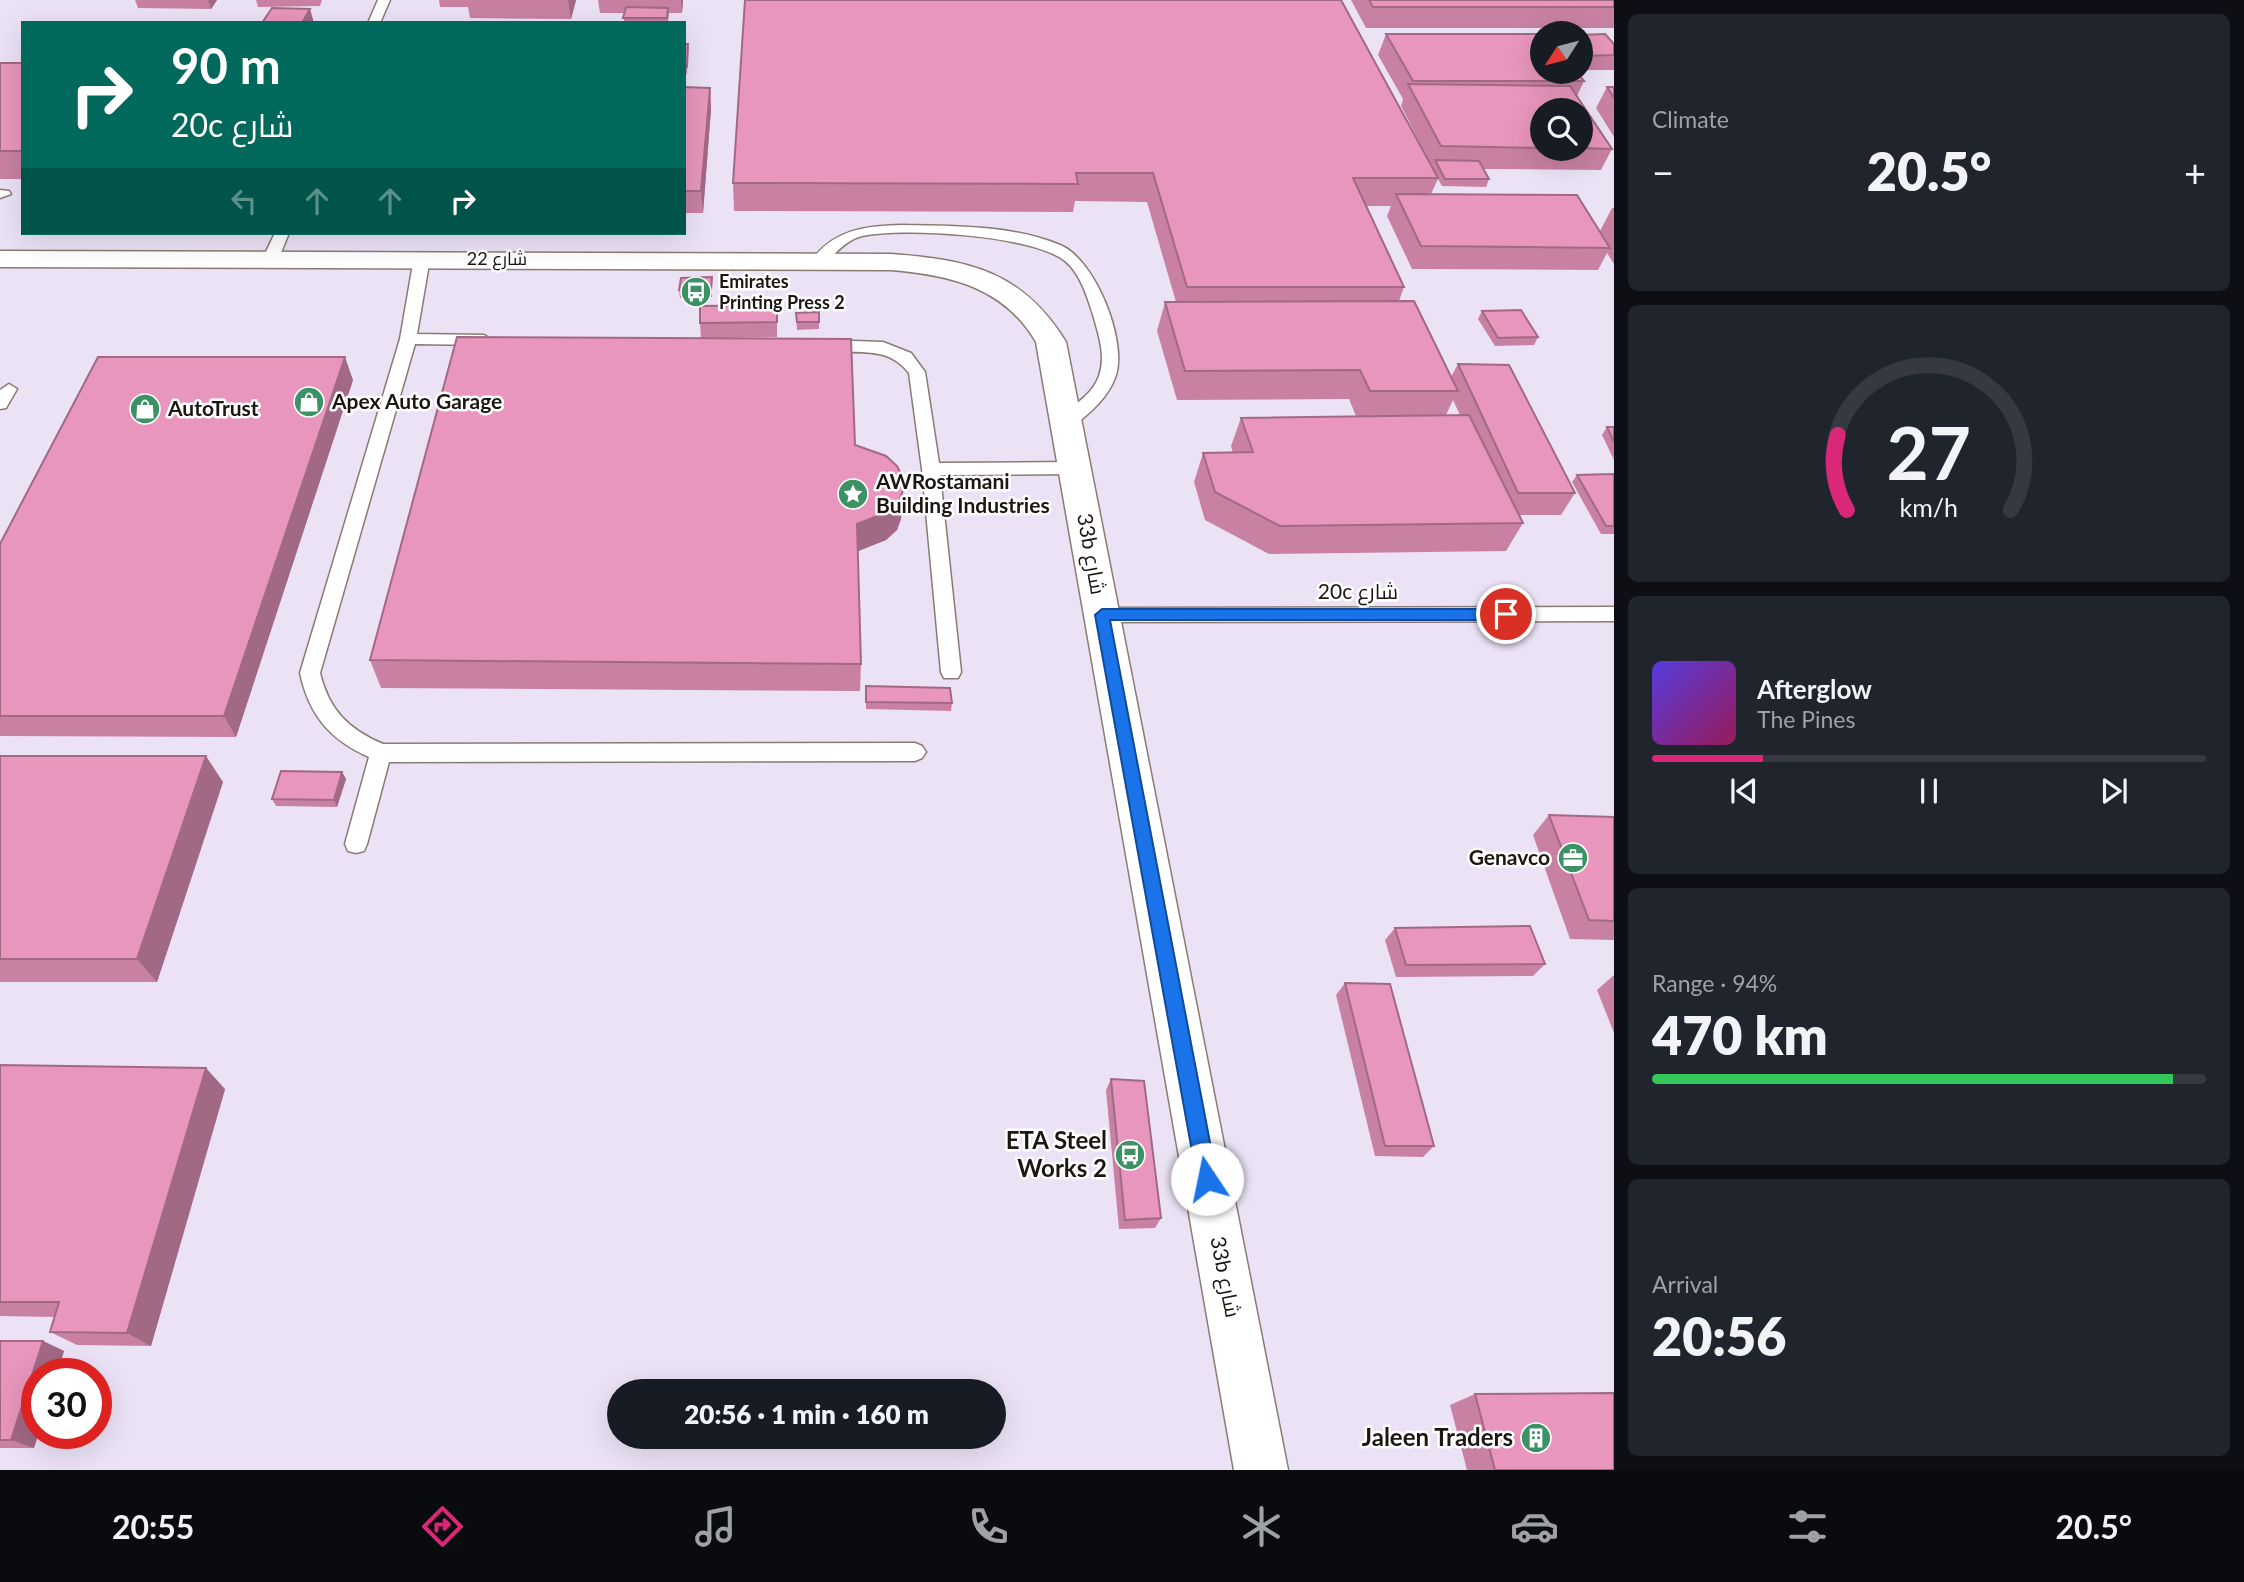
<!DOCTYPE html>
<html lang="en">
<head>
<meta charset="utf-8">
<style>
  body { margin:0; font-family:Lato,Cairo,sans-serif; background:#20242c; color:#f1f3f6; height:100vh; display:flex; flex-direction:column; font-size:26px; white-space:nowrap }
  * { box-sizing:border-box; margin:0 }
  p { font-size:23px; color:#9ea1a6 }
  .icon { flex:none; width:38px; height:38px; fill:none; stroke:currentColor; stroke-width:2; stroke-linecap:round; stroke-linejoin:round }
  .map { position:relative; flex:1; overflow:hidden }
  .panel { display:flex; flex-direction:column; gap:14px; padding:14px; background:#0d0f14; width:630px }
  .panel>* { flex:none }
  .top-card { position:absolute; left:21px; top:21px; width:665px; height:214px; border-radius:0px; box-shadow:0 7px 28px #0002; background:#00695c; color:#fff; overflow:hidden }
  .needle { width:46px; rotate:234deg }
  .controls { position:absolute; left:1530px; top:21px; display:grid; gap:14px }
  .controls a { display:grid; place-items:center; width:63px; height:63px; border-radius:50%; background:#171b24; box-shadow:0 7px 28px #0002; font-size:35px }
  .speed { position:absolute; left:21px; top:1358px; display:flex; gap:14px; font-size:35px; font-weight:700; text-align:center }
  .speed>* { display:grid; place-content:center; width:91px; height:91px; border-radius:50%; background:#171b24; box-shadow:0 7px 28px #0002; line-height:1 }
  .speed .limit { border:10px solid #d22; background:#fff; color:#111 }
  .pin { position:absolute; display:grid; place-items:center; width:60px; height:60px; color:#fff; margin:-30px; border:4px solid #fff; border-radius:50%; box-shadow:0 2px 7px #0007 }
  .me { position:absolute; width:77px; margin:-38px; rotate:349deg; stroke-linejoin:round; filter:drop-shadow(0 0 5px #0008) }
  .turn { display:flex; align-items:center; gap:24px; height:147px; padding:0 35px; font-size:32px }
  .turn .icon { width:91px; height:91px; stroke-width:2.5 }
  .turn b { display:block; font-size:49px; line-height:60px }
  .lanes { display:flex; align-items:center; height:66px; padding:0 35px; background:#0003; justify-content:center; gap:35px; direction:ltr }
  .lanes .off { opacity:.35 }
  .big { font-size:52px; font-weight:800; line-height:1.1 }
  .panel .tile { flex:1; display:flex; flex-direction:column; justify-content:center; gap:10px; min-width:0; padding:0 24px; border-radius:10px; background:#20242c }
  .panel .dial { align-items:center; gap:0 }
  .dial svg { height:182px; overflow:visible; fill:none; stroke:#363941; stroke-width:7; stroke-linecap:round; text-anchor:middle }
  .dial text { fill:#f1f3f6; stroke:none }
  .song { display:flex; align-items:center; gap:21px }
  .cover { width:84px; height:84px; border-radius:10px; background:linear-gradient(135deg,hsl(250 70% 55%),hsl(330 70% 35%)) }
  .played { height:7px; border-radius:4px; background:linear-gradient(90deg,#db2777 20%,#363941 20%) }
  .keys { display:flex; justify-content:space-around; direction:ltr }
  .heat { display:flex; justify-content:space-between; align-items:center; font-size:38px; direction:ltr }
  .charge { height:10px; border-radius:5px; background:linear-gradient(90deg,#34c759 94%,#363941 0) }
  .trip { position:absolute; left:607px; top:1379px; width:399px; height:70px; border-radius:35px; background:#171b24; box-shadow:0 7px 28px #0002; font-weight:800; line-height:70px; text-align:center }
  .tab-bar { display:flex; height:112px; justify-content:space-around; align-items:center; background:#090b0e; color:#9ea1a6 }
  .tab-bar .icon { width:49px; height:49px }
  .tab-bar .on { color:#db2777 }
  .tab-bar b { font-size:32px; color:#f1f3f6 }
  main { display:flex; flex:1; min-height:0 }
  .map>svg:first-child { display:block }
  .commercial { fill:#ece2f6; fill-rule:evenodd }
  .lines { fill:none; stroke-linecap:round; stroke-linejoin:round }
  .lane-casing { stroke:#8a7b72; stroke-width:3 }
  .street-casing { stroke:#8a7b72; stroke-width:3 }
  .lane { fill:#fff; fill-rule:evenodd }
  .street { fill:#fff; fill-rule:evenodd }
  .wall { fill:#c881a3; fill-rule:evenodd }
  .shaded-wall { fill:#a26984 }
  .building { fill:#e896bd; stroke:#a26984; stroke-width:2 }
  .route { fill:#1a73e8; stroke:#114b97; stroke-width:2 }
  .labels { text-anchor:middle; stroke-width:5; stroke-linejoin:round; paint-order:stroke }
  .far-street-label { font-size:18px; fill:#1c1613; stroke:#fff }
  .far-poi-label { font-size:18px; font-weight:bold; fill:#1c1613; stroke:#fff; text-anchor:start }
  .poi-label { font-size:21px; font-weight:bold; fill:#1c1613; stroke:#fff; text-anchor:start }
  .street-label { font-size:21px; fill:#1c1613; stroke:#fff }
  .near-poi-label { font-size:24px; font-weight:bold; fill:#1c1613; stroke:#fff; text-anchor:end }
</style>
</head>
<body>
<main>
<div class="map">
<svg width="1614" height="1470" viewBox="0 0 1614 1470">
  <rect width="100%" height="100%" fill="#feede3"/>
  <path class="commercial" d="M0 0H1614V1470H0ZM23 23H684V233H23ZM1542 33H1580V72H1542ZM1542 110H1580V149H1542ZM37 1374H96V1433H37ZM620 1391H994V1437H620Z"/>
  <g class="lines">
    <g class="lane-casing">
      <g id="lane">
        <path d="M378 0H390L380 23H368Z"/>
        <path d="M0 190 9 191 11 194 0 198Z"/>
        <path d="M902 225C953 226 1012 225 1060 245 1095 259 1127 340 1116 375 1109 397 1090 413 1072 427H1060L1057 423C1070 405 1091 398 1099 376 1106 357 1099 336 1094 318 1088 299 1081 274 1065 261 1033 235 903 227 862 236 841 241 831 262 819 266L811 261C834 229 866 226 902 225Z"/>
        <path d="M275 233H289L278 260 270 265 262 260Z"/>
        <path d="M422 253 430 258 417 334 484 335 492 340 484 345 415 344 320 673C329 710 348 729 383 744L915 743 922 746 926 752 922 758 915 761 389 762 367 844 364 851 356 853 348 851 345 844 369 757C330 740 309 715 300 673L400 339 414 258Z"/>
        <path d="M825 340 883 342 911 353 925 372 939 463 1075 462 1084 468 1075 474 940 475 961 672 958 678H944L941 672 922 469 909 373C885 342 853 357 819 349V341Z"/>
        <path d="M9 384 17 389 6 408 0 409V390Z"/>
        <path d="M1614 607V621L1102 622 1092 615 1102 608Z"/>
      </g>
    </g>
    <g class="street-casing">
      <path id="street" d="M0 251 891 254C970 260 1022 271 1066 342L1288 1470H1234L1036 342C1004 287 950 275 891 270L0 267Z"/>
    </g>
    <use href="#lane" class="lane"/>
    <use href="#street" class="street"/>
  </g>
  <g class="wall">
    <path d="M135 0H217L211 9 138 8Z"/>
    <path d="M256 0H322L320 6 258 7Z"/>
    <path d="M439 0H576L571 19 470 18 468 7H440Z"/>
    <path d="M598 0H683L682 13H669L668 23H416L624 22V13H600Z"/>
    <path d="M745 0 1433 169 1401 106 1403 99 1378 55 1386 34 1584 81 1577 96 1612 149 1601 170 1483 169 1489 179 1486 187 1442 186 1438 179 1431 194 1600 231 1612 208H1614V264L1607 253 1598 270 1412 269 1387 216 1391 206H1367L1404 287 1399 301 1451 377 1458 364 1575 493 1561 515H1520L1523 523 1506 551 1269 554 1205 520 1194 482 1203 453H1233L1231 446 1241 418 1356 416 1349 399 1177 400 1157 331 1165 302H1176L1147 202 1075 201 1073 212 734 211 733 183ZM1542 110H1580V149H1542ZM1453 400 1460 415H1446Z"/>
    <path d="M1351 0H1614V28H1366Z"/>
    <path d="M1580 35 1614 44V70H1580Z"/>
    <path d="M684 44H688L687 74H684Z"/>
    <rect x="0" y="63" width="23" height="116"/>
    <path d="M684 87 710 88 711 109 703 213H684Z"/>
    <path d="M1607 87H1614V137L1596 108Z"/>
    <path d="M712 277V297L680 298 679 290Z"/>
    <path d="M777 305V337L701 338 700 323Z"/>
    <path d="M1482 311 1538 337 1534 345 1495 346 1478 319Z"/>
    <path d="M796 313 819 322V329L797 330Z"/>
    <path d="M353 380 236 737 0 736V544Z"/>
    <path d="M1607 427H1614V460L1602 435Z"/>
    <path d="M855 445 903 490 901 519 897 530 886 540 858 551 861 664 860 691 381 688 370 660Z"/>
    <path d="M1614 474V534H1601L1572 482 1577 475Z"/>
    <path d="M866 686 952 703 951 711 866 709Z"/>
    <path d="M0 756 223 782 157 982H0Z"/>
    <path d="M342 772 346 779 337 807 276 806 272 799Z"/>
    <path d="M1549 815 1614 817V940L1570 939 1533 835Z"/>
    <path d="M1395 928 1545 964 1533 976 1396 977 1385 940Z"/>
    <path d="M1614 975V1033L1597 990Z"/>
    <path d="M1345 983 1434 1146 1423 1157 1375 1156 1336 995Z"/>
    <path d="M0 1065 225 1089 151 1346 77 1345 50 1332 55 1317 0 1316Z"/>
    <path d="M1111 1079 1161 1218 1155 1228 1119 1229 1106 1090Z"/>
    <path d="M0 1341H43L64 1351 57 1374H37L34 1448H0Z"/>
    <path d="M1475 1394 1614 1470H1467L1450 1405Z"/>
  </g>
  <g class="shaded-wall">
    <path d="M208 0H217L211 9Z"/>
    <path d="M568 0H576L571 19Z"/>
    <path d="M681 0H683L682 13Z"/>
    <path d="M310 9 314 23H302Z"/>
    <path d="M710 88 711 109 703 213 701 191Z"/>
    <path d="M345 357 353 380 236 737 224 716Z"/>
    <path d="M903 490 901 519 897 530 886 540 856 552 857 524Z"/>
    <path d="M206 756 223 782 157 982 137 959Z"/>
    <path d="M342 772 346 779 337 807 334 800Z"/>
    <path d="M206 1068 225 1089 151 1346 127 1333Z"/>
    <path d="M43 1341 64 1351 57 1374H37V1433H39L34 1448 11 1440Z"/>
  </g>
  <g class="building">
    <path d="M745 0H1341L1438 178H1353L1404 287H1187L1153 173H1076L1078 184 733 183Z"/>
    <path d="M1369 0H1614V7H1373Z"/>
    <path d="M626 7 668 8 667 18H623Z"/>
    <path d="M272 8 310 9 302 23H262Z"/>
    <path d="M416 22H662L416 23Z"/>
    <path d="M1386 34H1542V72H1577L1584 81H1413Z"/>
    <path d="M1605 34 1614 44V55L1580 56V35Z"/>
    <path d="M684 44H688L687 67H684Z"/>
    <rect x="0" y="63" width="23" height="88"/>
    <path d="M1408 84 1570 86 1612 149 1580 148V110H1542V148L1441 146Z"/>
    <path d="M684 87 710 88 701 191H684Z"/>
    <path d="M1607 87H1614V98Z"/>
    <path d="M1435 160 1479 161 1489 179H1445Z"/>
    <path d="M1396 194 1577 195 1610 248 1421 246Z"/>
    <path d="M712 277 711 290H679L681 278Z"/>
    <path d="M1414 301 1458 391H1370L1360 370 1185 371 1165 302Z"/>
    <path d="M777 305V322L700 323V306Z"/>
    <path d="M1521 310 1538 337 1498 338 1482 311Z"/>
    <path d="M819 312V322H797L796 313Z"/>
    <path d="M457 337 851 339 855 445 886 456 897 466 903 478V490L899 502 888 512 857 524 861 664 370 660Z"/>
    <path d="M98 357H345L224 716H0V544Z"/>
    <path d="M1458 364 1509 365 1575 493H1518Z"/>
    <path d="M1469 415 1523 523 1280 526 1215 492 1203 453 1253 452 1241 418Z"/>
    <path d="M1607 427H1614V442Z"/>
    <path d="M1614 474V526H1606L1577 475Z"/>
    <path d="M866 686 950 688 952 703 866 702Z"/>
    <path d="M0 756H206L137 959H0Z"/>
    <path d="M281 771 342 772 334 800 272 799Z"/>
    <path d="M1549 815 1614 817V921L1589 920Z"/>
    <path d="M1530 926 1545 964 1406 965 1395 928Z"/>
    <path d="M1345 983 1390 984 1434 1146H1385Z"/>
    <path d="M0 1065 206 1068 127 1333 50 1332 59 1302H0Z"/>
    <path d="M1111 1079 1144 1081 1161 1218 1125 1220Z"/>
    <path d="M0 1341H43L11 1440H0Z"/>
    <path d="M1614 1393V1470H1495L1475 1394Z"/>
  </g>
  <path class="route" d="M1102 609H1506L1514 614 1506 620H1110L1217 1179 1214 1186 1207 1189 1200 1186 1197 1179 1095 615Z"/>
  <defs>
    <g id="bus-disc" transform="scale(1.575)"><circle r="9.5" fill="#3c9265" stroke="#fff"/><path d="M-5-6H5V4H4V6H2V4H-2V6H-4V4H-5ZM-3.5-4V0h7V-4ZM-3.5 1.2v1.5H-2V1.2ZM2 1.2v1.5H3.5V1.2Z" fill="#fff"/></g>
    <g id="shop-disc" transform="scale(1.575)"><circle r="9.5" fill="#3c9265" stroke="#fff"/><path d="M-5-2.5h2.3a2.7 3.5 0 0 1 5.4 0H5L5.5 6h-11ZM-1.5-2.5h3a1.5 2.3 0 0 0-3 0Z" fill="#fff"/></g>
    <g id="sight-disc" transform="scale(1.575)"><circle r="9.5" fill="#3c9265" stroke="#fff"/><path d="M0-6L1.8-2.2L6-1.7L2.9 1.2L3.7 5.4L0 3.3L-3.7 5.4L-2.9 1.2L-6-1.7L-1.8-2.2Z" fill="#fff"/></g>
    <g id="office-disc" transform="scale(1.575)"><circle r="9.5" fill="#3c9265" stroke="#fff"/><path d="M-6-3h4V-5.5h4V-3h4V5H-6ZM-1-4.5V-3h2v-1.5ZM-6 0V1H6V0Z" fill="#fff"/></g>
    <g id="building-disc" transform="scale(1.575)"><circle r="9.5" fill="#3c9265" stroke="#fff"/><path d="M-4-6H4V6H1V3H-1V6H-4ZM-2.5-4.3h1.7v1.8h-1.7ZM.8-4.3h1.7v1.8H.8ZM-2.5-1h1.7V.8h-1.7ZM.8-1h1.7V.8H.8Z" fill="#fff"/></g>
  </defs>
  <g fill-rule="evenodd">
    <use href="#bus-disc" x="696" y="292"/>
    <use href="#shop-disc" x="309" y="402"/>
    <use href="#shop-disc" x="145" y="409"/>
    <use href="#sight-disc" x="853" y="494"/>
    <use href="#office-disc" x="1573" y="858"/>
    <use href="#bus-disc" x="1130" y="1155"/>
    <use href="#building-disc" x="1536" y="1438"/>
  </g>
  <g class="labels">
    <g class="far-street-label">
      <text x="497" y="265">شارع 22</text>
    </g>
    <g class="far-poi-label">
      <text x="719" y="288">Emirates<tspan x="719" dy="21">Printing Press 2</tspan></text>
    </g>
    <g class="poi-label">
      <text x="332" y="409">Apex Auto Garage</text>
      <text x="168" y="416">AutoTrust</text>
      <text x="876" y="489">AWRostamani<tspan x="876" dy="24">Building Industries</tspan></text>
      <text x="1550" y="865" text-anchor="end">Genavco</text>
    </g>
    <g class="street-label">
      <text transform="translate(1091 554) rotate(80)" y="7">33b شارع</text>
      <text x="1358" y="599">20c شارع</text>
      <text transform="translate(1225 1277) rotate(79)" y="7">33b شارع</text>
    </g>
    <g class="near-poi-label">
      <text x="1107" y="1149">ETA Steel<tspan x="1107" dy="28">Works 2</tspan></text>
      <text x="1513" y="1446">Jaleen Traders</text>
    </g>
  </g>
</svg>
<div class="controls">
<a><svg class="needle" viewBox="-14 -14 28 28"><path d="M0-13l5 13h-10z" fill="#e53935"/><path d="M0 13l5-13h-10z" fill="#9ea1a6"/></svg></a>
<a><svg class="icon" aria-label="search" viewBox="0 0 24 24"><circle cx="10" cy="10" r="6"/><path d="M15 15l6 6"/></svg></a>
</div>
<div class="speed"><div class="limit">30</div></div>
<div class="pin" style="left:1506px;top:614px;background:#d93025"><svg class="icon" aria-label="arrive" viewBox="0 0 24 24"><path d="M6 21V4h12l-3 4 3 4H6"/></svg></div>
<svg class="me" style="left:1207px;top:1179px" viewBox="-20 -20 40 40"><circle r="19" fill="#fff"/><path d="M0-13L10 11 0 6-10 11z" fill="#1a73e8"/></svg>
<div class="trip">20:56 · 1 min · 160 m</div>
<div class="top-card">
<div class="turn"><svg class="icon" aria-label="right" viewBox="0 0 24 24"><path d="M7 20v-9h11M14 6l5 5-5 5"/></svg><div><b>90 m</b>20c شارع</div></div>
<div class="lanes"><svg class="icon off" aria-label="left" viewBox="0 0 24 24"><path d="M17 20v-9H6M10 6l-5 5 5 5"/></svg><svg class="icon off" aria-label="ahead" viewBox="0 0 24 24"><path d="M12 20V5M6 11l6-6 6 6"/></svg><svg class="icon off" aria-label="ahead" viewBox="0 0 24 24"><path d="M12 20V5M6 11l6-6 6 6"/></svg><svg class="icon" aria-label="right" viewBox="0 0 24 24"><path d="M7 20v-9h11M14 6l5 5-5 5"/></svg></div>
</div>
</div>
<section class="panel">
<div class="tile"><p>Climate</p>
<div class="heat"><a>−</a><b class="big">20.5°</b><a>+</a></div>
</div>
<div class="tile dial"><svg viewBox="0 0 100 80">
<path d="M14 69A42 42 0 1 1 86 69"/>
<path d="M14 69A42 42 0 0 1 10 36" stroke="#db2777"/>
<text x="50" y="56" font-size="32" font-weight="700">27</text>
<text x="50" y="72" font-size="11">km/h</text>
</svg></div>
<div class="tile">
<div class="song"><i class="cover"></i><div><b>Afterglow</b><p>The Pines</p></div></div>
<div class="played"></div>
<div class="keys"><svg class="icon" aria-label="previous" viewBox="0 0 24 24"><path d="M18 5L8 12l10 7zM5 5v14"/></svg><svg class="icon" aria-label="pause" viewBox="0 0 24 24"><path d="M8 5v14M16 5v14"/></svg><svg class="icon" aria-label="next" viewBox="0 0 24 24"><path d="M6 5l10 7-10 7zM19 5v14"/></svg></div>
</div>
<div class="tile"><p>Range · 94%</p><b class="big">470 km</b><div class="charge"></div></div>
<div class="tile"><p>Arrival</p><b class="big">20:56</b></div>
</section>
</main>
<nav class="tab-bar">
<b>20:55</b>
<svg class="icon on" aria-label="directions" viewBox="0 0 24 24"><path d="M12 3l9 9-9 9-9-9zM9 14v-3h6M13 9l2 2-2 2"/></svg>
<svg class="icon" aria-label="music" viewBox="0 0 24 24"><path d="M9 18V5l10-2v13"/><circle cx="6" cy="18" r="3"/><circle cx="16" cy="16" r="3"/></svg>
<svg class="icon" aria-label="phone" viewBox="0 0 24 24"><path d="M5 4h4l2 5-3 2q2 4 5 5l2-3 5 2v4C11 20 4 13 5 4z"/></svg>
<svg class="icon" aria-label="climate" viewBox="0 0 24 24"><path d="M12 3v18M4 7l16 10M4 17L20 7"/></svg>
<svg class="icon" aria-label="car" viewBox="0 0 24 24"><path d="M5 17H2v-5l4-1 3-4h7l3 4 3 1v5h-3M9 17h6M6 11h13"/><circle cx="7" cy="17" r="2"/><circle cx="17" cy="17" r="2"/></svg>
<svg class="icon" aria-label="filters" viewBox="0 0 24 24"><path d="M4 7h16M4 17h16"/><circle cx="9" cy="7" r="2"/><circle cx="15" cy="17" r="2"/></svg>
<b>20.5°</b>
</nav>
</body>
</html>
